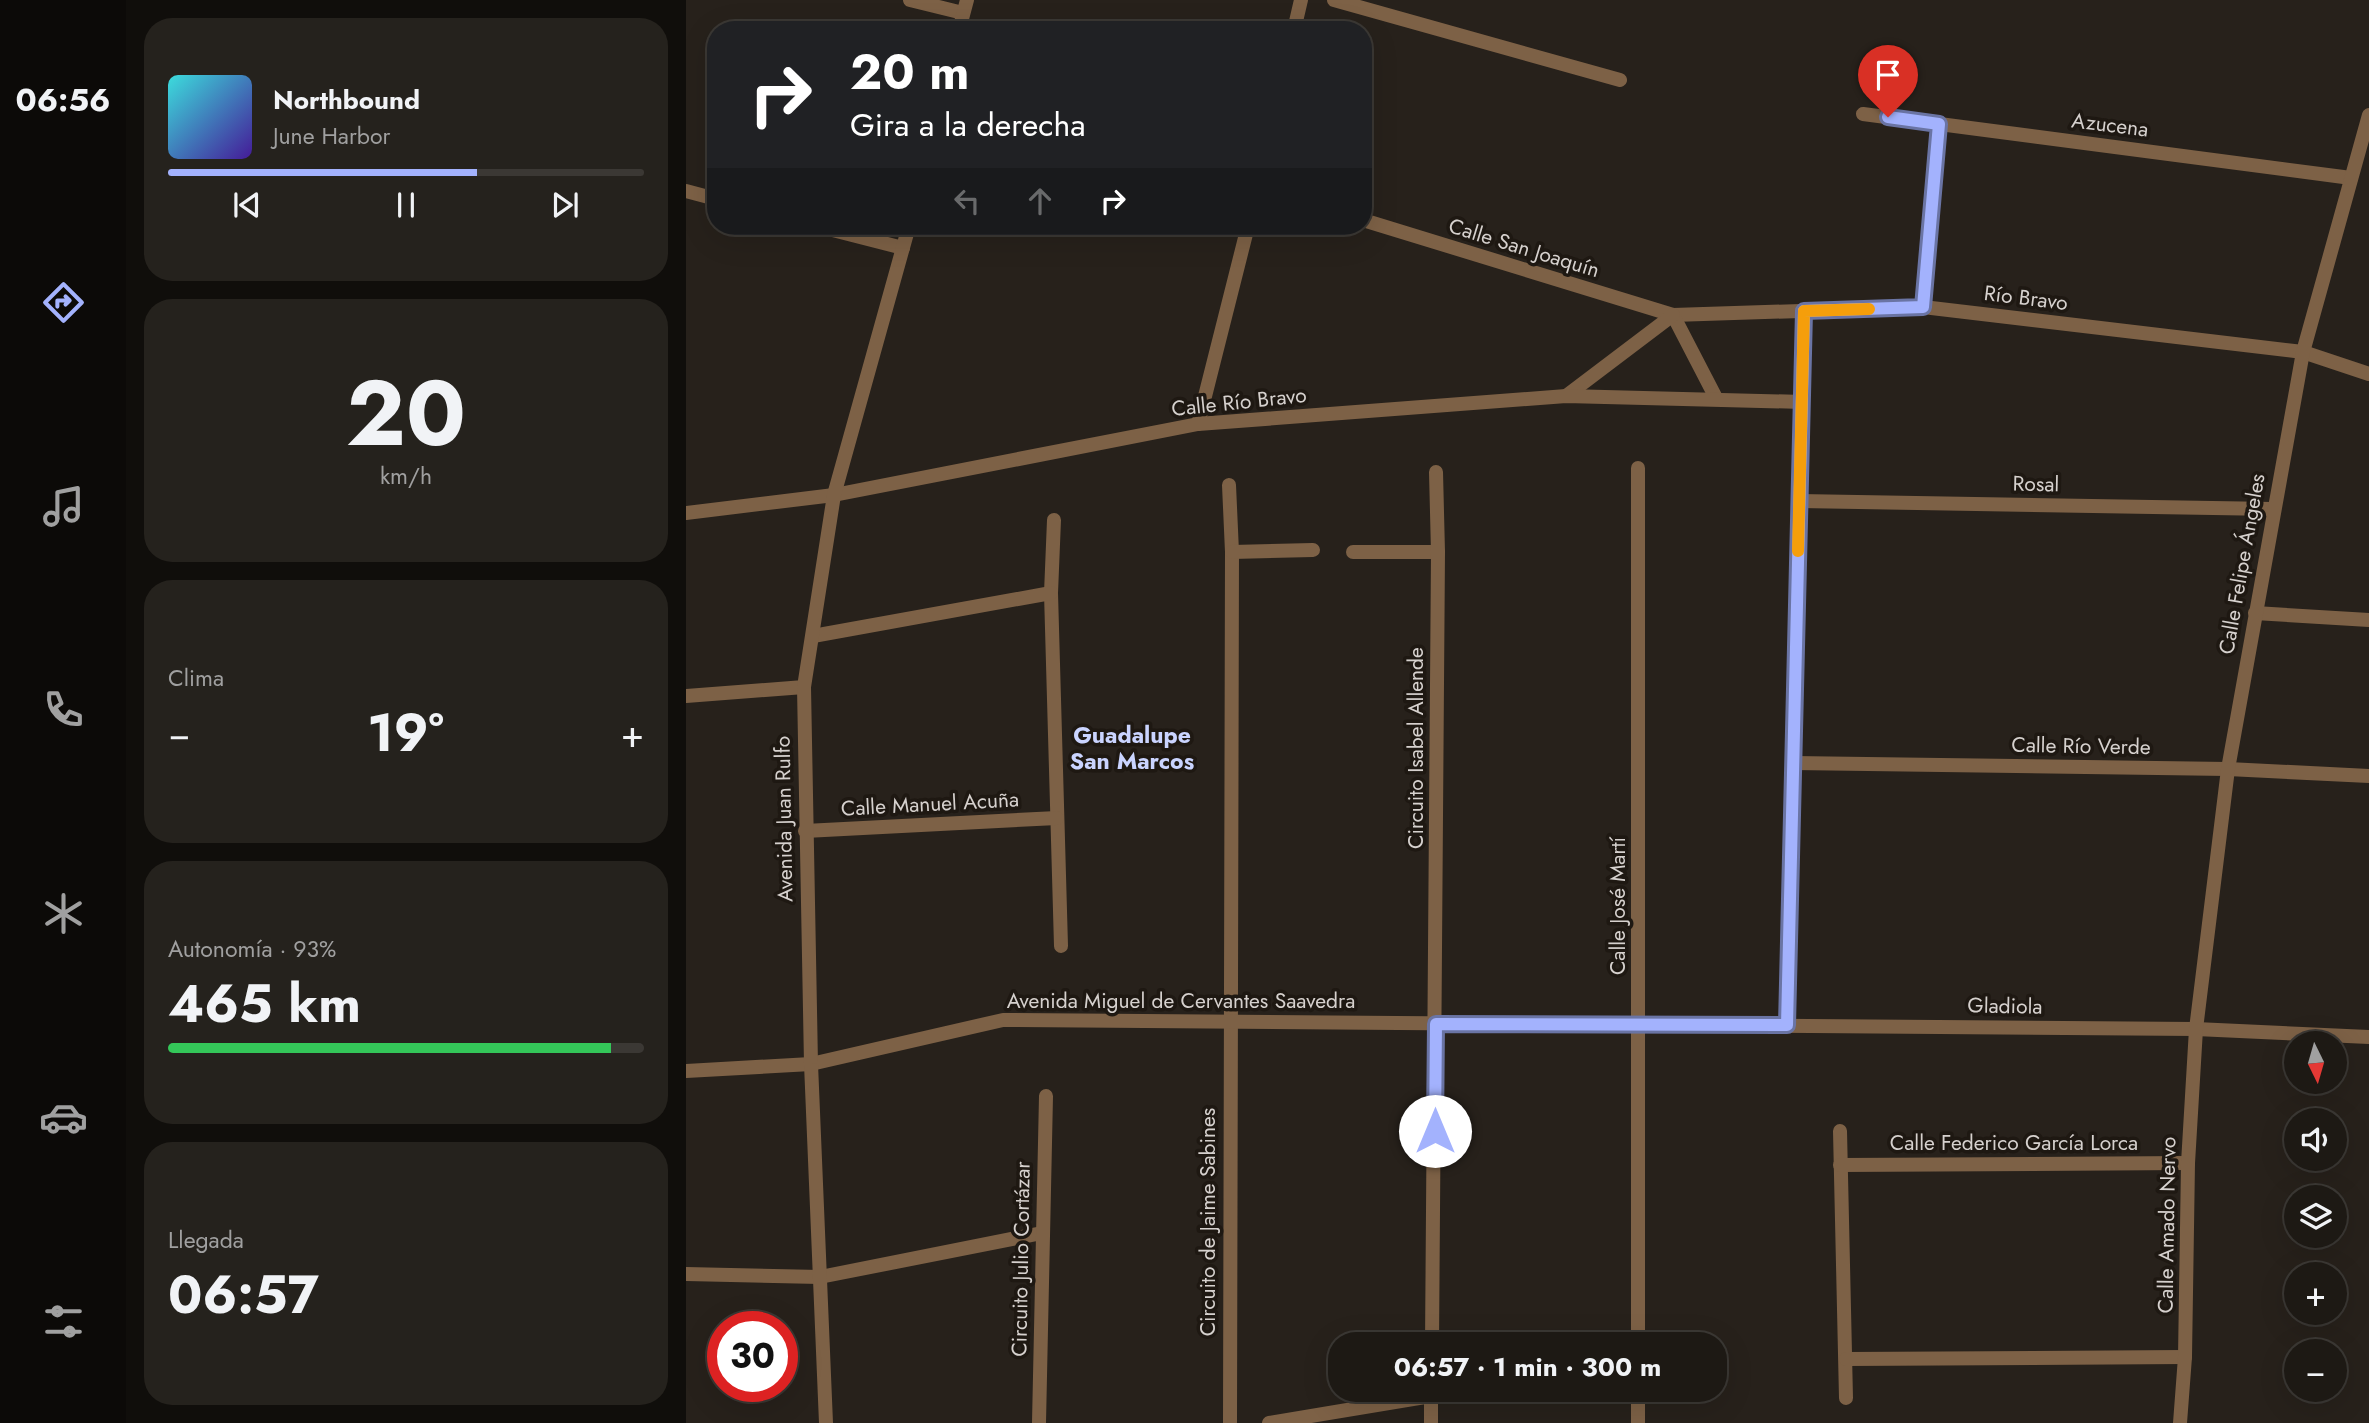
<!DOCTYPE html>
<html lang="es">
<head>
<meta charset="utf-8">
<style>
  body { margin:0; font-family:Jost,sans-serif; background:#25221d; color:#f1f3f6; height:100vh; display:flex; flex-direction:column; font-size:26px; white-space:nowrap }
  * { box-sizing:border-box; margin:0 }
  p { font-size:23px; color:#a0a0a0 }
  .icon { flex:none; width:38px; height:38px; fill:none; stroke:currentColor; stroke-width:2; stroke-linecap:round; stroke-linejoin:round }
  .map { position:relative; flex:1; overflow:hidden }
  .side { display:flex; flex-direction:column; gap:18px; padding:18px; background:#100e0b; width:560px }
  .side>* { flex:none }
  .guide { position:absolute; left:21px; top:21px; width:665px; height:214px; border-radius:28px; box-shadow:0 7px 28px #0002,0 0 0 2px #3b3834; background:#202124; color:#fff; overflow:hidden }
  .needle { width:46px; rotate:175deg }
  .buttons { position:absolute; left:1598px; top:1031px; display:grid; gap:14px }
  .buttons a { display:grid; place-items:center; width:63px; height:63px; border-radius:50%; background:#1d1914; box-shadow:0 7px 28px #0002,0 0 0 2px #3b3834; font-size:35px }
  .speed { position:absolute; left:21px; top:1311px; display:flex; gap:14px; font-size:35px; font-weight:700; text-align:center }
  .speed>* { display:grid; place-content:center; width:91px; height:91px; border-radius:50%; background:#1d1914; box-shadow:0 7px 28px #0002,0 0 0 2px #3b3834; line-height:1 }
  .speed .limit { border:10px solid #d22; background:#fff; color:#111 }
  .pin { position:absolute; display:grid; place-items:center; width:60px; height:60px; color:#fff; margin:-72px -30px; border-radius:50% 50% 50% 0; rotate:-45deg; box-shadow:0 0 7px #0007 }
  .pin .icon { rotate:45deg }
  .me { position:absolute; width:77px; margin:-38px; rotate:0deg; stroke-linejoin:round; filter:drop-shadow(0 0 5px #0008) }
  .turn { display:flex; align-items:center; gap:24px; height:147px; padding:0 28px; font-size:32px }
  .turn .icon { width:91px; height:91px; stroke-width:2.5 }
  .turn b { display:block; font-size:49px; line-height:60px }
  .lanes { display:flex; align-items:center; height:66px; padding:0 28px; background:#0003; justify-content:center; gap:35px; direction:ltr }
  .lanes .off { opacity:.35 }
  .big { font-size:52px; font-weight:700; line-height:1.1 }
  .side .card { flex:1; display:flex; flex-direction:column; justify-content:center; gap:10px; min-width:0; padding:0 24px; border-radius:28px; background:#25221d }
  .side .dial { align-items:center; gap:0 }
  .dial b { font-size:91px; line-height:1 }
  .song { display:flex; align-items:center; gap:21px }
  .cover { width:84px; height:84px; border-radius:10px; background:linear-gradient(135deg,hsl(180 70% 55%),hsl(260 70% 35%)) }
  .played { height:7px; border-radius:4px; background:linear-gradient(90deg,#a3b2fd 65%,#3b3834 65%) }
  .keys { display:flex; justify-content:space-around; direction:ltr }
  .heat { display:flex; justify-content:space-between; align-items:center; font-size:38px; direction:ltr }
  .charge { height:10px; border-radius:5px; background:linear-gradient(90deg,#34c759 93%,#3b3834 0) }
  .trip { position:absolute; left:642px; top:1332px; width:399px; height:70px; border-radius:28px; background:#1d1914; box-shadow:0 7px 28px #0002,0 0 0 2px #3b3834; font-weight:700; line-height:70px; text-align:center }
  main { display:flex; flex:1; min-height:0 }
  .dock { display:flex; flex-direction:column; width:126px; justify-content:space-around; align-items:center; background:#0c0a08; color:#a0a0a0 }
  .dock .icon { width:49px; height:49px }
  .dock .current { color:#a3b2fd }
  .dock b { font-size:32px; color:#f1f3f6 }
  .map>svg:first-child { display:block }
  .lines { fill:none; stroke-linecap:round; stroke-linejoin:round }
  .minor { stroke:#7d6146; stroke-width:14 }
  .route-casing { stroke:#6a74a4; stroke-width:18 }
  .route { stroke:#a3b2fd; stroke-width:12 }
  .slow { stroke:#f59e0b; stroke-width:12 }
  .labels { text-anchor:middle; stroke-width:7; stroke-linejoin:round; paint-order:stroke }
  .street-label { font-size:21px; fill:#d6d1ce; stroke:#1e1812 }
  .neighbourhood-label { font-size:23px; font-weight:bold; fill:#cad4ff; stroke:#1e1812 }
</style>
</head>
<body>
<main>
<nav class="dock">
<b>06:56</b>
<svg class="icon current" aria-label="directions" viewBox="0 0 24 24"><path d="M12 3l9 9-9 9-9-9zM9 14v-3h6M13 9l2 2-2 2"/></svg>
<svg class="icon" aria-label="music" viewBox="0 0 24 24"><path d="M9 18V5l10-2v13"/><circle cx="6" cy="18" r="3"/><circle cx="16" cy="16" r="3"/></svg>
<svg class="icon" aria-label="phone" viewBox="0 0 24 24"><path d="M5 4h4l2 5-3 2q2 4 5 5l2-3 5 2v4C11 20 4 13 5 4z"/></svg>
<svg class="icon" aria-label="climate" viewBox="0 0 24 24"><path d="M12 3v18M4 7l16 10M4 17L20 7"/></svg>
<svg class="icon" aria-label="car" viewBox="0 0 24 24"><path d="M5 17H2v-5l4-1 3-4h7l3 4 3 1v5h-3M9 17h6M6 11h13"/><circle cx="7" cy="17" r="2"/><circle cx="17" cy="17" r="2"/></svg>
<svg class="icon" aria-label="filters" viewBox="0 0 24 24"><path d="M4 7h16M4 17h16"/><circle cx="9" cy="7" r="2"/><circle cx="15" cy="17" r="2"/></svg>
</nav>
<section class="side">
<div class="card">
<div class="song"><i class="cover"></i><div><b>Northbound</b><p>June Harbor</p></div></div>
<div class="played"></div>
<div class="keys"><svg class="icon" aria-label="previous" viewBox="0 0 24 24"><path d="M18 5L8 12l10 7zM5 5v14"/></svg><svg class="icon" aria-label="pause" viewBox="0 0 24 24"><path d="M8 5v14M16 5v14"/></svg><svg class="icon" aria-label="next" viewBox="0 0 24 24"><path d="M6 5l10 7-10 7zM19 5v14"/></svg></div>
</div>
<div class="card dial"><b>20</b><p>km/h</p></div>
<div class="card"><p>Clima</p>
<div class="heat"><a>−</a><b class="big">19°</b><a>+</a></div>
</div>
<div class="card"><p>Autonomía · 93%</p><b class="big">465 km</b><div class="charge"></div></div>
<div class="card"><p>Llegada</p><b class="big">06:57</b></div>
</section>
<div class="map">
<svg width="1683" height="1423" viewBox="0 0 1683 1423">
  <rect width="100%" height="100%" fill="#27211b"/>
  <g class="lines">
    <g class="minor">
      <path d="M224 0 277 13"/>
      <path d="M648 0 934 80"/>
      <path d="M273 30 281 0"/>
      <path d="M608 30 615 0"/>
      <path d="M1177 114 1665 178"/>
      <path d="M0 191 30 199"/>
      <path d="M677 220 987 315 1237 307 1617 352 1683 374"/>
      <path d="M131 226 217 248"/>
      <path d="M1237 307 1253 124"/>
      <path d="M987 315 1030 398"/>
      <path d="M880 396 987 315"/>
      <path d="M512 424 562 226"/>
      <path d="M543 485 546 552 544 1423"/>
      <path d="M1113 501 1587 509"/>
      <path d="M0 513 148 495 512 424 880 396 1117 402"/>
      <path d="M368 520 365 593 375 946"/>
      <path d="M546 552 627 550"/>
      <path d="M667 552H752"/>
      <path d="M1569 613 1683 620"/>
      <path d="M127 636 365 593"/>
      <path d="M0 696 118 687"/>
      <path d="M1107 763 1542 769 1683 776"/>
      <path d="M119 831 371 818"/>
      <path d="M1101 1025 1118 311"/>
      <path d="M0 1071 125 1064 317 1020 1510 1029 1683 1037"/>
      <path d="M1154 1131 1160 1398"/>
      <path d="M1154 1165 1502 1163"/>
      <path d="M0 1274 134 1277 356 1233"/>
      <path d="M746 1344 752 552 750 472"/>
      <path d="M952 1344V468"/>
      <path d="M1160 1359 1499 1357"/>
      <path d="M745 1390V1422"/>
      <path d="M140 1423 125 1064 118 687 148 495 223 226"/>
      <path d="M353 1423 360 1096"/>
      <path d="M583 1423 745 1396"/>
      <path d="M952 1423V1390"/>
      <path d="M1494 1423 1499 1357 1502 1163 1510 1029 1542 769 1617 352 1683 115"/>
    </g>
  </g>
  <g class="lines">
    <g class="route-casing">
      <path id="route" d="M749 1131 750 1024 1101 1025 1118 311 1237 307 1253 124 1202 117"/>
    </g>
    <use href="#route" class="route"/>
    <path class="slow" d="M1112 551 1118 311 1183 309"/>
  </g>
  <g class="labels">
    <g class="street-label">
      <text transform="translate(1424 125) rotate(7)" y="7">Azucena</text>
      <text transform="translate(838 248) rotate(17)" y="7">Calle San Joaquín</text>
      <text transform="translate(1340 298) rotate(7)" y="7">Río Bravo</text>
      <text transform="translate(553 402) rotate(-6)" y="7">Calle Río Bravo</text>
      <text transform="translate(1350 484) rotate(1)" y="7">Rosal</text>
      <text transform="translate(1556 564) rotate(-80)" y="7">Calle Felipe Ángeles</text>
      <text transform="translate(1395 746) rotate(1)" y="7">Calle Río Verde</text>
      <text transform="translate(730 748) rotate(-90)" y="7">Circuito Isabel Allende</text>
      <text transform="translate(244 804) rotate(-3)" y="7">Calle Manuel Acuña</text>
      <text transform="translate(98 819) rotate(-91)" y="7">Avenida Juan Rulfo</text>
      <text transform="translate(932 906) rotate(-90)" y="7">Calle José Martí</text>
      <text x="495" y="1008">Avenida Miguel de Cervantes Saavedra</text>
      <text transform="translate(1319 1006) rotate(1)" y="7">Gladiola</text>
      <text x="1328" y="1150">Calle Federico García Lorca</text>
      <text transform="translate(522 1222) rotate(-90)" y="7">Circuito de Jaime Sabines</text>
      <text transform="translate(1481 1225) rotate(-89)" y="7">Calle Amado Nervo</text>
      <text transform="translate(335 1259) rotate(-89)" y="7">Circuito Julio Cortázar</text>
    </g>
    <g class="neighbourhood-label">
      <text x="446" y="743">Guadalupe<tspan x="446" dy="26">San Marcos</tspan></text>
    </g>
  </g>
</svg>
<div class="buttons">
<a><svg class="needle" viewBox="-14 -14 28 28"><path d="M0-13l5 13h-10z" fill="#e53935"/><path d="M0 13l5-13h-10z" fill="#a0a0a0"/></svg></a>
<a><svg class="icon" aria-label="sound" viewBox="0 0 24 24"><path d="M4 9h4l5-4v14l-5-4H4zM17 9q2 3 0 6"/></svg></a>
<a><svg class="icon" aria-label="layers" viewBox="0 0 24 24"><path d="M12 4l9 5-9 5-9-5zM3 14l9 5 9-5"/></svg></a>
<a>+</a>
<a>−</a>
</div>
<div class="speed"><div class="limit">30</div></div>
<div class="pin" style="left:1202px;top:117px;background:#d93025"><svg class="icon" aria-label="arrive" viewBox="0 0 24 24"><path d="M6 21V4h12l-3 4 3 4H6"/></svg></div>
<svg class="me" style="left:749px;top:1131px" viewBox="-20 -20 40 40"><circle r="19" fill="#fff"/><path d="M0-13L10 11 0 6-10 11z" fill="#a3b2fd"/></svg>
<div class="trip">06:57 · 1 min · 300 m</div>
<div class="guide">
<div class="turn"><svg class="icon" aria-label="right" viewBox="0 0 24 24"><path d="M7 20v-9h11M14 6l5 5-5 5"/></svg><div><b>20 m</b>Gira a la derecha</div></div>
<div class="lanes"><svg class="icon off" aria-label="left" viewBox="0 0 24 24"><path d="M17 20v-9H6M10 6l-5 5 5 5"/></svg><svg class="icon off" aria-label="ahead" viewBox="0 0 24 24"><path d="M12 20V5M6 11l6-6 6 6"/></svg><svg class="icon" aria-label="right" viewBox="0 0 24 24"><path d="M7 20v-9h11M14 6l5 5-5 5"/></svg></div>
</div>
</div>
</main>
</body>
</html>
